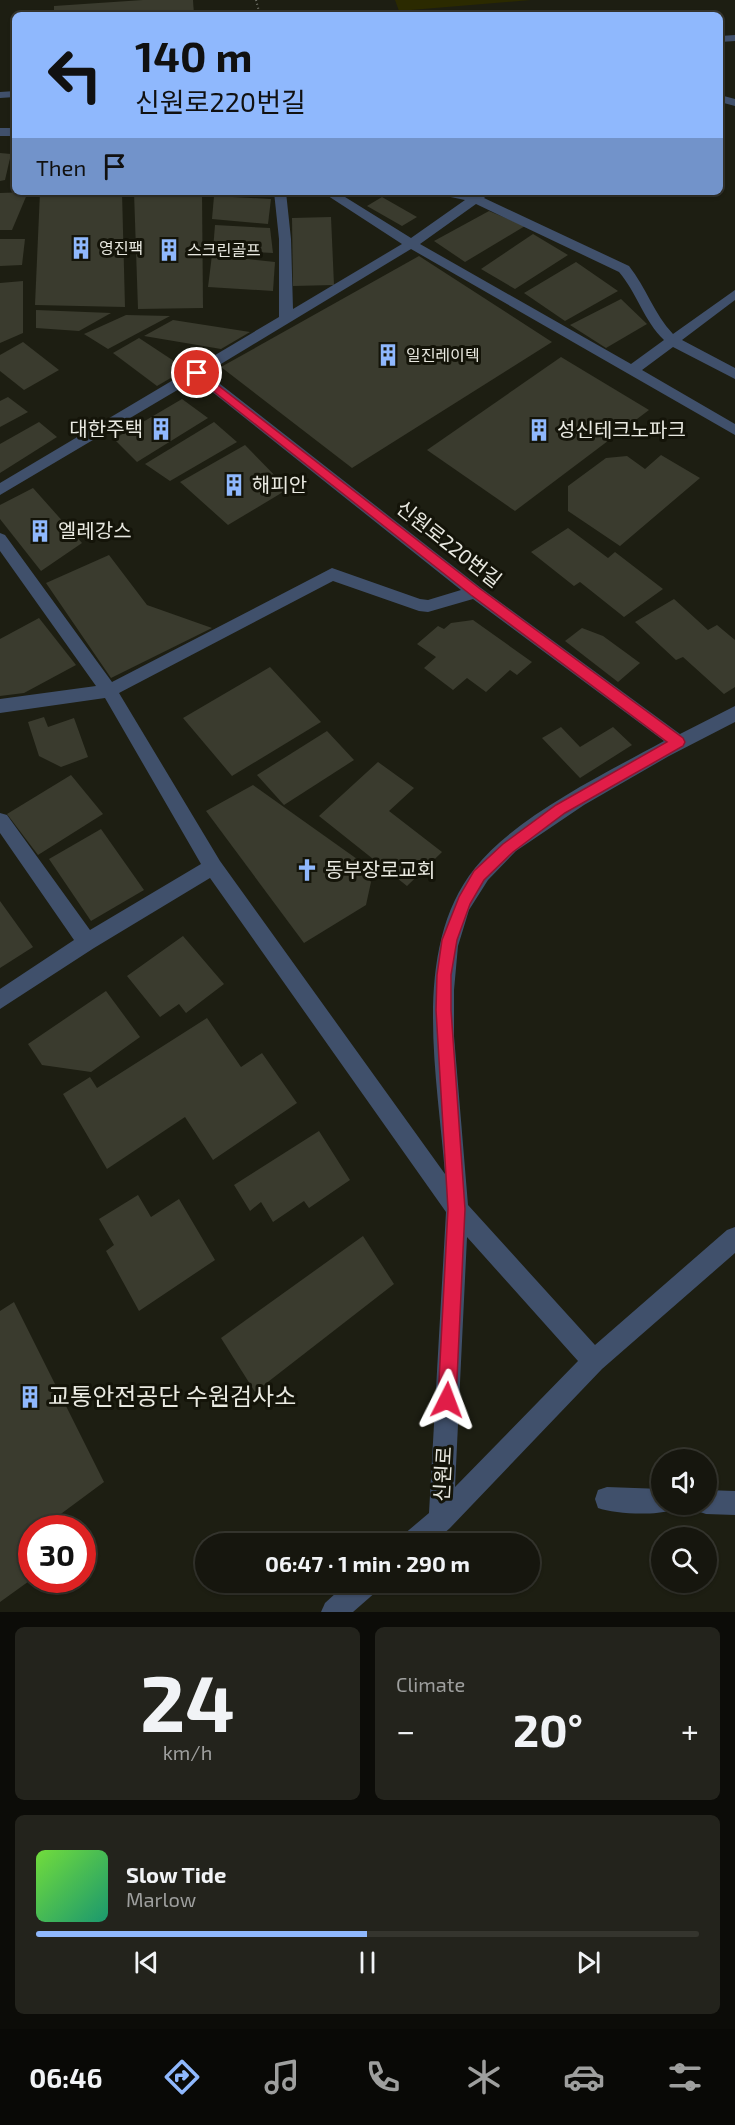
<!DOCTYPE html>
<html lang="en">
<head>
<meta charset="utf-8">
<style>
  body { margin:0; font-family:"Exo 2","Noto Sans KR",sans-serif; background:#23231c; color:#f1f3f6; height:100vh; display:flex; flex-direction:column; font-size:22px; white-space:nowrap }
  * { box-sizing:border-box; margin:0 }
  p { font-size:20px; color:#9e9f9e }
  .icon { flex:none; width:33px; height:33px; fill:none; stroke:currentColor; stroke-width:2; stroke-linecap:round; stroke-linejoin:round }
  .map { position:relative; height:1612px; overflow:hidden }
  .panel { display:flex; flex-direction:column; gap:15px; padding:15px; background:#0c0c08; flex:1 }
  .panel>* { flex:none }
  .hud { position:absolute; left:12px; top:12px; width:711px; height:183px; border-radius:9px; box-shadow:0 2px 4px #0004,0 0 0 2px #35352e; background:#8fb8fd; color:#111; overflow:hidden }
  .tools { position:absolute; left:651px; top:1449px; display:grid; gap:12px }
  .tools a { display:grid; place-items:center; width:66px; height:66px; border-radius:50%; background:#16160e; box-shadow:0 2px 4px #0004,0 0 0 2px #35352e; font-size:30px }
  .speed { position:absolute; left:18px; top:1515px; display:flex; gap:12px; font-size:30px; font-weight:700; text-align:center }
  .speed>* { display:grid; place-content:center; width:78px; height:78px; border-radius:50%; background:#16160e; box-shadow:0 2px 4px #0004,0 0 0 2px #35352e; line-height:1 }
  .speed .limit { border:9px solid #d22; background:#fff; color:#111 }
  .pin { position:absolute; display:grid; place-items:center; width:51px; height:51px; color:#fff; margin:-26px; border:3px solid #fff; border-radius:50%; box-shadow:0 2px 6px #0007 }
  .me { position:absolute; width:66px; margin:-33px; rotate:3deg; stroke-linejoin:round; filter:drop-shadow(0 0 4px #0008) }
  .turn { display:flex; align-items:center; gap:21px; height:126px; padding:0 24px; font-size:27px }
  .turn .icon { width:78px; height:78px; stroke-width:2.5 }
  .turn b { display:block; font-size:42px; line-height:51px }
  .then { display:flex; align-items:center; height:57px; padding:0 24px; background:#0003; gap:12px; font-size:22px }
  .big { font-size:45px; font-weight:700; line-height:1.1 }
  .panel .widget { flex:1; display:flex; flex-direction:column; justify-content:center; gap:9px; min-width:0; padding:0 21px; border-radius:9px; background:#23231c }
  .panel .dial { align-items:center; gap:0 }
  .dial b { font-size:78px; line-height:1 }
  .song { display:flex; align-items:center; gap:18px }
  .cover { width:72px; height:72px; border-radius:9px; background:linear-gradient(135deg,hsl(100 70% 55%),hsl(160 70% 35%)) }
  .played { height:6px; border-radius:3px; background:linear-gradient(90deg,#8fb8fd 50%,#35352e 50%) }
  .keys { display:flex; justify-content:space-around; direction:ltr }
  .heat { display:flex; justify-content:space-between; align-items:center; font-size:33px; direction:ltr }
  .panel .tiles { flex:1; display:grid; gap:15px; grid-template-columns:1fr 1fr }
  .widget:last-child { grid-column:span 2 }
  .trip { position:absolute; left:195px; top:1533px; width:345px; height:60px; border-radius:30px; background:#16160e; box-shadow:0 2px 4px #0004,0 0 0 2px #35352e; font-weight:700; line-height:60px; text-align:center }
  .tabs { display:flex; height:96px; justify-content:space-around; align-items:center; background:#090906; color:#9e9f9e }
  .tabs .icon { width:42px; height:42px }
  .tabs .active { color:#8fb8fd }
  .tabs b { font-size:27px; color:#f1f3f6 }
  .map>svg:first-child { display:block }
  .green { fill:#2b2a00 }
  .building { fill:#3a3b2e }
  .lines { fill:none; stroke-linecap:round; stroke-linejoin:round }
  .path { stroke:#75766c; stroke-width:2; stroke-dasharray:1 3; stroke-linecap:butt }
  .minor { fill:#40506b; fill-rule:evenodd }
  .route { fill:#e11d48; stroke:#92132f; stroke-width:1.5 }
  .labels { text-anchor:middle; stroke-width:6; stroke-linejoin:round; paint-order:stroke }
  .far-poi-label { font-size:16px; fill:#e9e9e1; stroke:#141409; text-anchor:start }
  .poi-label { font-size:20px; fill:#e9e9e1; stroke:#141409; text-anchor:start }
  .street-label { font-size:20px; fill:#e9e9e1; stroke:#141409 }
  .near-poi-label { font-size:24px; fill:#e9e9e1; stroke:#141409; text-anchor:start }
</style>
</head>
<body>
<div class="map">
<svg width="735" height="1612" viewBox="0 0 735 1612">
  <rect width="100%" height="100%" fill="#1d1e12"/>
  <path class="green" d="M395 0H531L399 11Z"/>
  <g class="building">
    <path d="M143 0H193L194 15H54V6Z"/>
    <path d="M0 153 11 154 5 180 0 181Z"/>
    <path d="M28 192 12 230H0V193Z"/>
    <path d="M40 192H122L125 307 35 305Z"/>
    <path d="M134 192H202L203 308 138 309Z"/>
    <path d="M214 196 271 199 268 224 212 219Z"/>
    <path d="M382 197 417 217 402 226 367 206Z"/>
    <path d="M489 211 525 226 465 262 434 241Z"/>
    <path d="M331 217 334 285 293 286 292 218Z"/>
    <path d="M215 225 270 228 273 253 213 250Z"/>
    <path d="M533 234 568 255 515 289 481 269Z"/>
    <path d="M0 239H25L22 265 0 266Z"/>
    <path d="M212 255 275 262 273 291 208 287Z"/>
    <path d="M419 256 552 342 352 468 221 367Z"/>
    <path d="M576 262 618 291 565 321 524 293Z"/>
    <path d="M23 281V333L0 343V283Z"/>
    <path d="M621 299 647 324 606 348 570 325Z"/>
    <path d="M36 310 111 313 79 331 36 328Z"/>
    <path d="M126 315 170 316 108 349 84 334Z"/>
    <path d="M173 320 250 332 221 349 144 336Z"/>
    <path d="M139 338 186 369 157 386 113 353Z"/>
    <path d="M23 342 59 370 24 390 0 371V355Z"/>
    <path d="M561 357 649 410 515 511 427 450Z"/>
    <path d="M8 397 28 412 0 427V401Z"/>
    <path d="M182 399 208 418 137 462 114 439Z"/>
    <path d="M39 422 57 437 0 473V444Z"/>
    <path d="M214 422 237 442 170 481 145 464Z"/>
    <path d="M245 445 288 489 228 525 180 482Z"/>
    <path d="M661 455 700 478 620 546 568 511V486L606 458 627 456 645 469Z"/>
    <path d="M33 488 82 543 41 571 0 519V505Z"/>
    <path d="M568 528 608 558 615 552 663 589 624 617 580 582 574 586 531 552Z"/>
    <path d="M109 555 147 605 212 628 111 678 46 583Z"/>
    <path d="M674 599 708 630 717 625 735 640V687L724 694 683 657 676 660 635 622Z"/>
    <path d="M39 618 76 665 24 693 0 696V639Z"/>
    <path d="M473 620 532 662 517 675 510 670 486 692 467 678 453 690 424 668 436 657 417 644 438 626 444 629 451 623Z"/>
    <path d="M582 628 603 636 640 663 618 682 565 641Z"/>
    <path d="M270 667 321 722 232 776 183 718Z"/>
    <path d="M44 717 48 727 74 718 88 757 61 767 39 756 28 722Z"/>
    <path d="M561 727 580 747 613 727 632 745 580 778 542 738Z"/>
    <path d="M327 731 354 760 284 805 257 775Z"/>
    <path d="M378 762 414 788 389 811 442 852 407 886 319 816Z"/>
    <path d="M71 775 103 814 38 855 7 814Z"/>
    <path d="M253 785 357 859 371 882 366 905 304 943 206 811Z"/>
    <path d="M101 829 144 890 91 921 49 859Z"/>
    <path d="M0 901 33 947 0 968Z"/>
    <path d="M183 936 224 984 186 1013 179 1004 160 1017 127 976Z"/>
    <path d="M106 991 140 1037 91 1072 42 1065 28 1044Z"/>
    <path d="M207 1018 241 1067 262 1053 297 1103 213 1160 185 1117 107 1169 63 1094 90 1077 97 1088Z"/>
    <path d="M319 1131 350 1180 309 1208 304 1201 273 1222 261 1202 250 1211 234 1185Z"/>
    <path d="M138 1195 151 1217 179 1199 215 1260 139 1311 106 1251 114 1245 99 1219Z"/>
    <path d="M363 1236 394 1284 255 1392 221 1338Z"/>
    <path d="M14 1302 104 1482 54 1519 59 1528H32V1579L0 1602V1311Z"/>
  </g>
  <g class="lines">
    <path class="path" d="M256 0 260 15"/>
    <g class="minor">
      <path d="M735 35V41L720 42V36Z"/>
      <path d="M15 91V97L0 98V92Z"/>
      <path d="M720 95 735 99V106L720 102Z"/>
      <rect x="0" y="128" width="15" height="8"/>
      <path d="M274 192H286L291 239 293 309 402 244 322 192H337L411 238 465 200 441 195 439 192 473 194 490 192 484 198 629 266C646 287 654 314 673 334L735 290V300L682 340 735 368V379L673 347 642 370 735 424V435L411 249 206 373 481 588 680 734 735 706V722L669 756 584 805 516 851 488 880 469 910 458 946 454 990V1036L468 1205 595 1345 727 1230 735 1227V1253L602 1369 450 1528 432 1544H400L403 1535 429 1513 446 1212 210 878 94 948 0 1009V989L74 940 0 833V813L7 815 90 930 201 864 105 698 0 713V699L96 686 0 551V533L5 535 112 682 332 568 420 599 428 600 461 590 196 379 0 495V483L279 317V239ZM476 204 619 272C637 293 644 321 664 340L631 364 420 244ZM333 581 419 611 428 612 473 599 664 741C606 773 516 816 475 868 410 949 438 1078 445 1174L220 861 119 693ZM467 1237 578 1361 455 1487Z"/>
      <path d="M607 1487 662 1489V1504H673L671 1510C655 1516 614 1514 598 1508L595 1499 598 1490Z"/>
      <path d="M706 1490 735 1491V1515L706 1514 697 1511 695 1504H706Z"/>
      <path d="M348 1582H380L377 1591 353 1612H321L325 1603Z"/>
    </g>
  </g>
  <path class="route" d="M197 369 479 588 683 738 685 742 683 746 565 813 513 852 484 880 470 904 457 940 451 975V1010L465 1209 456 1400 453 1406 447 1409 441 1406 438 1400 448 1209 436 1010 437 975 442 940 459 897 474 871 503 844 556 805 667 742 471 595 193 375 192 373Z"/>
  <defs>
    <g id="building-bare" transform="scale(1.8)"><path d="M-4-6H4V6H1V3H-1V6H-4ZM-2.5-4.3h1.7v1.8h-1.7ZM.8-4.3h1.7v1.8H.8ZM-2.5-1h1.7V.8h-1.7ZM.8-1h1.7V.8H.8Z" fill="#8fb8fd" stroke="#141409" stroke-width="2.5" paint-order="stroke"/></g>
    <g id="church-bare" transform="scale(1.8)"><path d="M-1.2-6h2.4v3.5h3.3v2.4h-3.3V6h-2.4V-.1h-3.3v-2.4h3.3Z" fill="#8fb8fd" stroke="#141409" stroke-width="2.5" paint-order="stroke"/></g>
  </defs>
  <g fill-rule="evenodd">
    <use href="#building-bare" x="81" y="248"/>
    <use href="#building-bare" x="169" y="250"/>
    <use href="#building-bare" x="388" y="355"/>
    <use href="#building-bare" x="161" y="429"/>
    <use href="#building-bare" x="539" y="430"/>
    <use href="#building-bare" x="234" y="485"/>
    <use href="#building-bare" x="40" y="531"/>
    <use href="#church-bare" x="307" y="870"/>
    <use href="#building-bare" x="30" y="1397"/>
  </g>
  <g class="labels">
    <g class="far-poi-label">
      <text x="99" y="254">영진팩</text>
      <text x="187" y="256">스크린골프</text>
      <text x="406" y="361">일진레이텍</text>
    </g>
    <g class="poi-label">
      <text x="143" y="436" text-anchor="end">대한주택</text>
      <text x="557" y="437">성신테크노파크</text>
      <text x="252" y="492">해피안</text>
      <text x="58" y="538">엘레강스</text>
      <text x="325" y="877">동부장로교회</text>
    </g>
    <g class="street-label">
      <text transform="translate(449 544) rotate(38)" y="7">신원로220번길</text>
      <text transform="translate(443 1474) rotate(-87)" y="7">신원로</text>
    </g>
    <g class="near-poi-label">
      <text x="48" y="1405">교통안전공단 수원검사소</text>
    </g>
  </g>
</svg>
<div class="tools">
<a><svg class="icon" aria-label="sound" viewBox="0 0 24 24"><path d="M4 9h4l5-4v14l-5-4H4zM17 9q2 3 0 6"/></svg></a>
<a><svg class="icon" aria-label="search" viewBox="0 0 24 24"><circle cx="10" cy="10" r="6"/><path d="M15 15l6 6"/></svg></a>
</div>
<div class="speed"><div class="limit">30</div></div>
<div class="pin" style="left:197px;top:373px;background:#d93025"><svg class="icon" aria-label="arrive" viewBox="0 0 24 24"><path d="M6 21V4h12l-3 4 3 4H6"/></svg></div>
<svg class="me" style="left:447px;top:1400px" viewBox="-20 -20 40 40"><path d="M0-17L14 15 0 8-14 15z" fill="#e11d48" stroke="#fff" stroke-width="4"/></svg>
<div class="trip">06:47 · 1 min · 290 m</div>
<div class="hud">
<div class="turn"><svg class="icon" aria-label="left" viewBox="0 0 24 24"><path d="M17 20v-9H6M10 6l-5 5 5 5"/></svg><div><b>140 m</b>신원로220번길</div></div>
<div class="then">Then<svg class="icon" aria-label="arrive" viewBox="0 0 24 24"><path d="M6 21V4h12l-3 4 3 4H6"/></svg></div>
</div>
</div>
<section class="panel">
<div class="tiles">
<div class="widget dial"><b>24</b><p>km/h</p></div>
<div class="widget"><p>Climate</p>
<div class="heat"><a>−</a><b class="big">20°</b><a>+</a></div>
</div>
<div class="widget">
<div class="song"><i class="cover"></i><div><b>Slow Tide</b><p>Marlow</p></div></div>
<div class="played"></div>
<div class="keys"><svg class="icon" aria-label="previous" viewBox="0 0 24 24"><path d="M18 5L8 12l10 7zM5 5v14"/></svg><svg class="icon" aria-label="pause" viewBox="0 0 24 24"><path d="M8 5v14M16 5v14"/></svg><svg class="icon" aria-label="next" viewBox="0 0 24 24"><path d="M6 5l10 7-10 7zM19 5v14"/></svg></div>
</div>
</div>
</section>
<nav class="tabs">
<b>06:46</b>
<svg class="icon active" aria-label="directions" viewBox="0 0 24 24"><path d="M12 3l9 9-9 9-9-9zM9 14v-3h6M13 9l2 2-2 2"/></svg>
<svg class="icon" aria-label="music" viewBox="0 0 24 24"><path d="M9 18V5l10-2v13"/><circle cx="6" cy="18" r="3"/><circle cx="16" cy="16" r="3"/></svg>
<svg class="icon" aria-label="phone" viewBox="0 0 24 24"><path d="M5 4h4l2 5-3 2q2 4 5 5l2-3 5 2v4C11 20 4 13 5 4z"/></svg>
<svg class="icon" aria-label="climate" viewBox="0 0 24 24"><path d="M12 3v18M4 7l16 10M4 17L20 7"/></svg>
<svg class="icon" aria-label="car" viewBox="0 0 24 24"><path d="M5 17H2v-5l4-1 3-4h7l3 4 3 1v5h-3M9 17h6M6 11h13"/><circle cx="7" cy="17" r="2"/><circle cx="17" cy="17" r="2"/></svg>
<svg class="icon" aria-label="filters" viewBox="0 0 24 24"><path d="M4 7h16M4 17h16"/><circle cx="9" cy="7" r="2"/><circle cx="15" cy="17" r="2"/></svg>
</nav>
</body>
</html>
